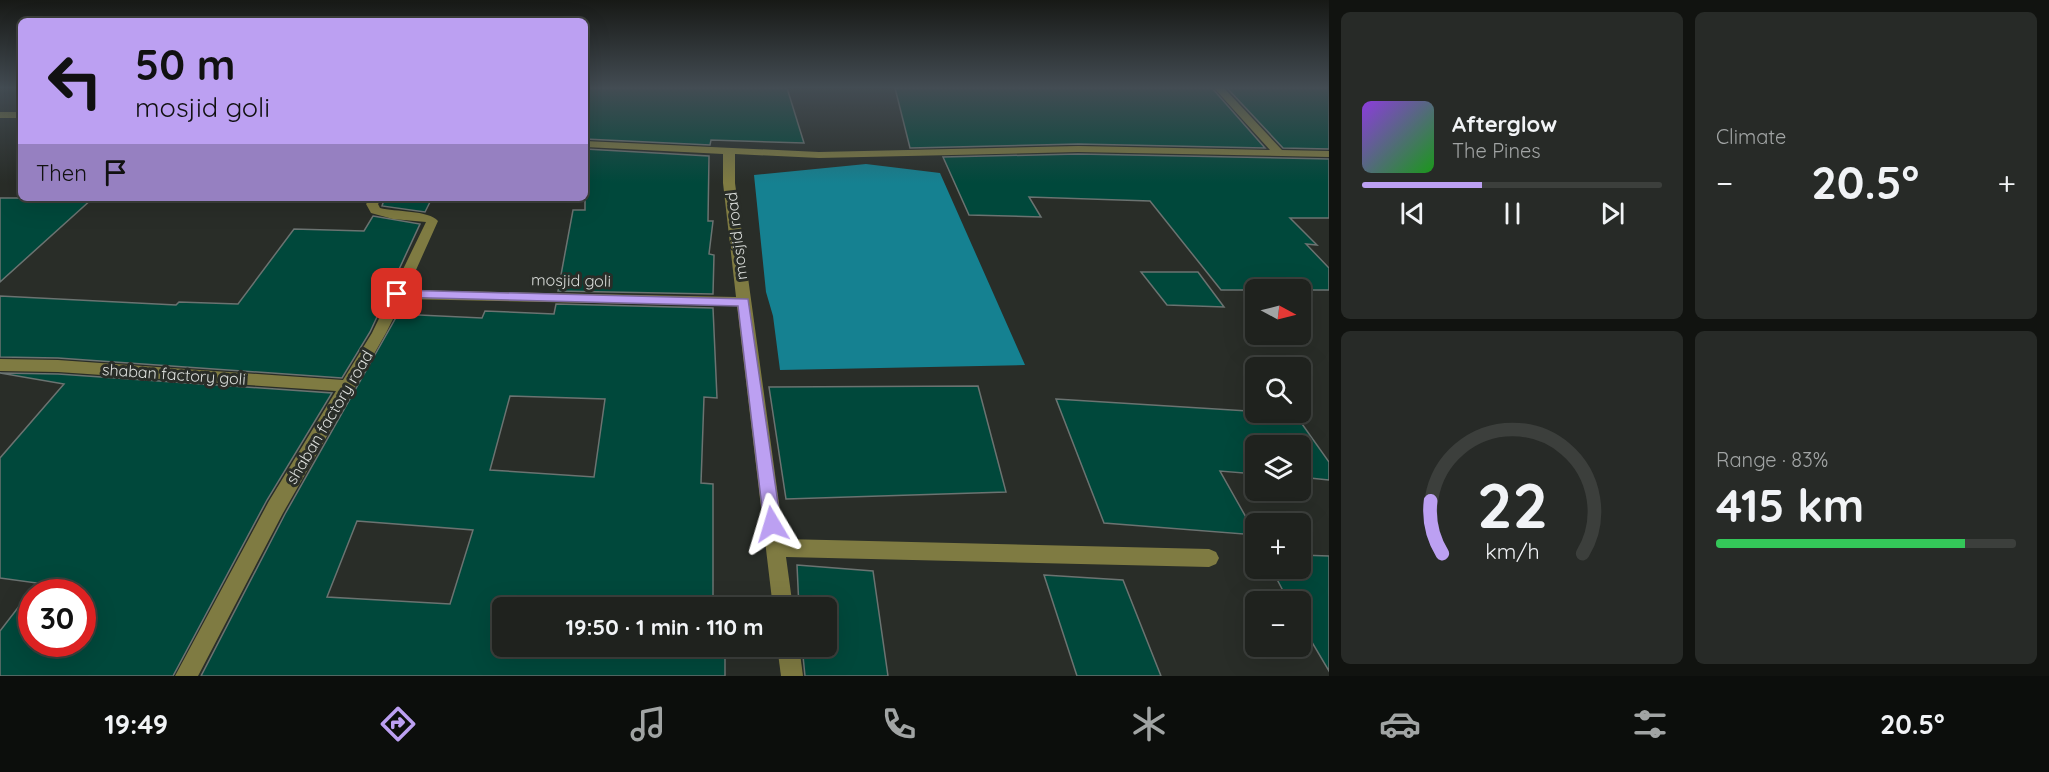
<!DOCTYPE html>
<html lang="en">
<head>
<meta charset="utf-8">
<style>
  body { margin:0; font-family:Quicksand,sans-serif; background:#272a27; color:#f1f3f6; height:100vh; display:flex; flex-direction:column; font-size:22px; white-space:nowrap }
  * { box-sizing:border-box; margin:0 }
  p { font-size:20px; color:#a1a4a4 }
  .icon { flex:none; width:33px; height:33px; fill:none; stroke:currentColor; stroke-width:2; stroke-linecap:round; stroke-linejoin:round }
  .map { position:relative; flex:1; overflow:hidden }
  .panel { display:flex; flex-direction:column; gap:12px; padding:12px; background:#111310; width:720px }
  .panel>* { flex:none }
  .hud { position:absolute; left:18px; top:18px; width:570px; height:183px; border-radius:9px; box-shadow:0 6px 24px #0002,0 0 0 2px #3c3f3c; background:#bca0f2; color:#111; overflow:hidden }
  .needle { width:39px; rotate:97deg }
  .controls { position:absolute; left:1245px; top:279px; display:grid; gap:12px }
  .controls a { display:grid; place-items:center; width:66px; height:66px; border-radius:9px; background:#1f221e; box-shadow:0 6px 24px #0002,0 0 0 2px #3c3f3c; font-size:30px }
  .speed { position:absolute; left:18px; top:579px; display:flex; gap:12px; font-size:30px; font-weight:700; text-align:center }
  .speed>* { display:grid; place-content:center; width:78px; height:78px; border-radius:50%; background:#1f221e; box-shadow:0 6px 24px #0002,0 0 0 2px #3c3f3c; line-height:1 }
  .speed .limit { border:9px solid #d22; background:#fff; color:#111 }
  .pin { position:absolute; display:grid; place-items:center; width:51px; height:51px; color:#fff; margin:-26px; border-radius:12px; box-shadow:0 3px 9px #0006 }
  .me { position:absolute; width:66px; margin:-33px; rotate:353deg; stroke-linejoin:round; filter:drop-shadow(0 0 4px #0008) }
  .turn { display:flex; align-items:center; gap:21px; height:126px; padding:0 18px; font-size:27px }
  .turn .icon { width:78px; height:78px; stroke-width:2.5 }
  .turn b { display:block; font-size:42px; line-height:51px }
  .then { display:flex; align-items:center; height:57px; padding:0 18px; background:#0003; gap:12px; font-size:22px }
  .big { font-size:45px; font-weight:800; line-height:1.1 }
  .panel .tile { flex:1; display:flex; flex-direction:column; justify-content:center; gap:9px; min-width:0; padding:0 21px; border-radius:9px; background:#272a27 }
  .panel .dial { align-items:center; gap:0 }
  .dial svg { height:156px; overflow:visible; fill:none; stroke:#3c3f3c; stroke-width:7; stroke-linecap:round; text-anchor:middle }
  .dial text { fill:#f1f3f6; stroke:none }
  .song { display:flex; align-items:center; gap:18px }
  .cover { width:72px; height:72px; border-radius:9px; background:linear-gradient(135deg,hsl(270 70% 55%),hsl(120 70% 35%)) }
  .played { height:6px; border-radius:3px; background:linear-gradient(90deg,#bca0f2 40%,#3c3f3c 40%) }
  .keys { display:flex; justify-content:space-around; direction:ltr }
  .heat { display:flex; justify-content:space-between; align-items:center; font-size:33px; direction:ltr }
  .charge { height:9px; border-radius:4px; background:linear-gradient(90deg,#34c759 83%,#3c3f3c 0) }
  .panel .tiles { flex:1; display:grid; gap:12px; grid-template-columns:repeat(2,1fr) }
  .trip { position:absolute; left:492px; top:597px; width:345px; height:60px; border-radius:9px; background:#1f221e; box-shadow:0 6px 24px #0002,0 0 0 2px #3c3f3c; font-weight:800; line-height:60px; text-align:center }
  .tab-bar { display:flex; height:96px; justify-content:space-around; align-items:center; background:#0c0e0c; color:#a1a4a4 }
  .tab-bar .icon { width:42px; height:42px }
  .tab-bar .on { color:#bca0f2 }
  .tab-bar b { font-size:27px; color:#f1f3f6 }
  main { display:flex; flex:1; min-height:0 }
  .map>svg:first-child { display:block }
  .water { fill:#158191 }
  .building { fill:#00483b; stroke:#6b7371; stroke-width:1.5; fill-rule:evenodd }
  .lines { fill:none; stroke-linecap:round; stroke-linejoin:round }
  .minor { fill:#7f7b42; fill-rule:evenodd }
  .route { fill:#bca0f2; stroke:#7a689d; stroke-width:1.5 }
  .labels { text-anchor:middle; stroke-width:6; stroke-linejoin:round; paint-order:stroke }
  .street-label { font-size:16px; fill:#dcdfdc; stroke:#292d28 }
</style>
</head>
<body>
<main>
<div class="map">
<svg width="1329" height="676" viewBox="0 0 1329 676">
  <rect width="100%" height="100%" fill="#292d28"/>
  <path class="water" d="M866 164 940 173 1025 365 780 370 773 316 766 292 754 175Z"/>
  <g class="building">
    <path d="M585 88H787L804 143 711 140 710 145 585 139Z"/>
    <path d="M895 88H1212L1265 148 1078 144 910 148Z"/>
    <path d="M1227 88H1329V149L1283 148Z"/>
    <path d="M585 149 709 156 708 221H713L709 254 714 255 713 294 558 291 573 210H585Z"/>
    <path d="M1078 154 1329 159V218H1290L1317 245 1306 244 1329 268V290H1221L1150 201 1029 197 1041 217 969 215 943 157Z"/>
    <path d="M0 198H93L0 282Z"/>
    <path d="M384 200 430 202 425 212 382 206Z"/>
    <path d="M373 216 420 224 370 332 342 378 58 358 0 357V296L176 305 179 302 238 304 294 229 364 231Z"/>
    <path d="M1141 272H1198L1224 307 1167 305Z"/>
    <path d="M556 304 713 308 717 398 704 397 701 483 713 484V606L725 608H502V646H725V676H201L285 514 398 314 482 318 485 311 554 314ZM510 396 605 399 594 477 490 470ZM357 521 473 530 450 604 327 597Z"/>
    <path d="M0 373 58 374 332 393 267 500 173 676H0V631L37 583 0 578V458L64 384ZM32 592H82V644H32Z"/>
    <path d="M978 386 1006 492 786 499 769 387Z"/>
    <path d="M1056 399 1295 414 1329 462V480L1300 477V446H1256V474L1220 471 1256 535 1104 523Z"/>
    <path d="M1300 555 1329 556V671L1300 622V602H1289L1271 568H1300Z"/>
    <path d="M797 565 873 571 888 676H805L802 646H826V608H799Z"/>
    <path d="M1044 575 1123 580 1161 676H1077Z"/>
  </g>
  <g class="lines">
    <g class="minor">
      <path d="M1214 88H1224L1282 150 1329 151V157L1078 152 819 158 735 154V183L784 539 1209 549 1216 552 1219 558 1216 564 1209 567 786 557 793 608H773L737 306 403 299 386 333 283 513 198 676H175L269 501 336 391 58 372 0 371V359L58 360 343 380 372 333 426 222 393 219 371 213 366 204 371 198H383L378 204 380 208C395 212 429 210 438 221L407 290 736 297 723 183V154L585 147V141L819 152 1078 146 1270 150Z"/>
      <rect x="0" y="112" width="21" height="6"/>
      <path d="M777 646H799L803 676H781Z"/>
    </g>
  </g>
  <linearGradient id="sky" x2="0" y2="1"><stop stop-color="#171916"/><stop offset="0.48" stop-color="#434c53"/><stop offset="1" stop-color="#434c53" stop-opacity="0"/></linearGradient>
  <rect width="1329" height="183" fill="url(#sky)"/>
  <path class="route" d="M397 290 748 299 781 524 779 529 772 532 766 529 764 524 738 306 393 297V291Z"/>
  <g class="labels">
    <g class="street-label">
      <text transform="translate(736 236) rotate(-97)" y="6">mosjid road</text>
      <text transform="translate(571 280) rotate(1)" y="6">mosjid goli</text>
      <text transform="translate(174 374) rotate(4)" y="6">shaban factory goli</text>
      <text transform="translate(329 417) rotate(-59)" y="6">shaban factory road</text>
    </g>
  </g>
</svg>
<div class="controls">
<a><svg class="needle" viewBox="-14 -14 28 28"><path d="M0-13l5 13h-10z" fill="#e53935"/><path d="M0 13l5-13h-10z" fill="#a1a4a4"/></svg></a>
<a><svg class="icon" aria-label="search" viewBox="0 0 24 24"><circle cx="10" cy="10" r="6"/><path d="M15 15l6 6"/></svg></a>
<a><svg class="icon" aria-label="layers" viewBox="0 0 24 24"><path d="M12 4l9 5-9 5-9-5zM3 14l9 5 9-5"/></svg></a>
<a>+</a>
<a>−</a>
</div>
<div class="speed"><div class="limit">30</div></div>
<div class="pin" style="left:397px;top:294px;background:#d93025"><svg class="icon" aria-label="arrive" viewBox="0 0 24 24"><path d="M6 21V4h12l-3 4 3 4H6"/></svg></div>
<svg class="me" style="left:772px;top:524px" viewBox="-20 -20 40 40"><path d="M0-17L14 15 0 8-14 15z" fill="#bca0f2" stroke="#fff" stroke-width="4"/></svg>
<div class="trip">19:50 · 1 min · 110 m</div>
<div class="hud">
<div class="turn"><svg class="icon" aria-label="left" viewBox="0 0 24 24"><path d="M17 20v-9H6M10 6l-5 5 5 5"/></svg><div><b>50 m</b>mosjid goli</div></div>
<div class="then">Then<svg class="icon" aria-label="arrive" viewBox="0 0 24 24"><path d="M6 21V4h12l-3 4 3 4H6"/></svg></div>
</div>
</div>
<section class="panel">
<div class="tiles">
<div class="tile">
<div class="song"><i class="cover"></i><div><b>Afterglow</b><p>The Pines</p></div></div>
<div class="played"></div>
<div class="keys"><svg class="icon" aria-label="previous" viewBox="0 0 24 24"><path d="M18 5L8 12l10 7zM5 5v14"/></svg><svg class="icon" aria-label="pause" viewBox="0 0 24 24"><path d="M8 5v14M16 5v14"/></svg><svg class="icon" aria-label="next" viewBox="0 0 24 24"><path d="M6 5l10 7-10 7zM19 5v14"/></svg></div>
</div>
<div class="tile"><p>Climate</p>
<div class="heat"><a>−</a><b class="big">20.5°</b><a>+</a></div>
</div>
<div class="tile dial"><svg viewBox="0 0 100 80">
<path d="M14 69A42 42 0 1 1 86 69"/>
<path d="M14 69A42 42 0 0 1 8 42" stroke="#bca0f2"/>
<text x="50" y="56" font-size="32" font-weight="700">22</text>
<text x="50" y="72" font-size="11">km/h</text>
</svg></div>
<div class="tile"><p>Range · 83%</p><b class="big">415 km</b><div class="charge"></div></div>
</div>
</section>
</main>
<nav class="tab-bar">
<b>19:49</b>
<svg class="icon on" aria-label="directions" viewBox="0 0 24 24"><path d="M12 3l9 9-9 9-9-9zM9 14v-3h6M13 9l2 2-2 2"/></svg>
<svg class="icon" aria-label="music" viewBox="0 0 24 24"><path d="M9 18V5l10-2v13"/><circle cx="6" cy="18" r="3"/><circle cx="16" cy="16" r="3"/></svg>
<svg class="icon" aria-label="phone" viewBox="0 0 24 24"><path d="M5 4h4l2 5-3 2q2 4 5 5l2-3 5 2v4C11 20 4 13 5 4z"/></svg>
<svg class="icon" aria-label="climate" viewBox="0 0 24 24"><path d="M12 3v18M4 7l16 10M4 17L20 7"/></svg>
<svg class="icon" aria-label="car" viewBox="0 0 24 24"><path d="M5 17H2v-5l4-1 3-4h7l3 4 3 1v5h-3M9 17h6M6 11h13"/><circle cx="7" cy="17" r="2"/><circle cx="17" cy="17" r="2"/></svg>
<svg class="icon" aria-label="filters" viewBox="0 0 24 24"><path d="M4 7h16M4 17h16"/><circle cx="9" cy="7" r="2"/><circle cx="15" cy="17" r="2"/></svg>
<b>20.5°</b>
</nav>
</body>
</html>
